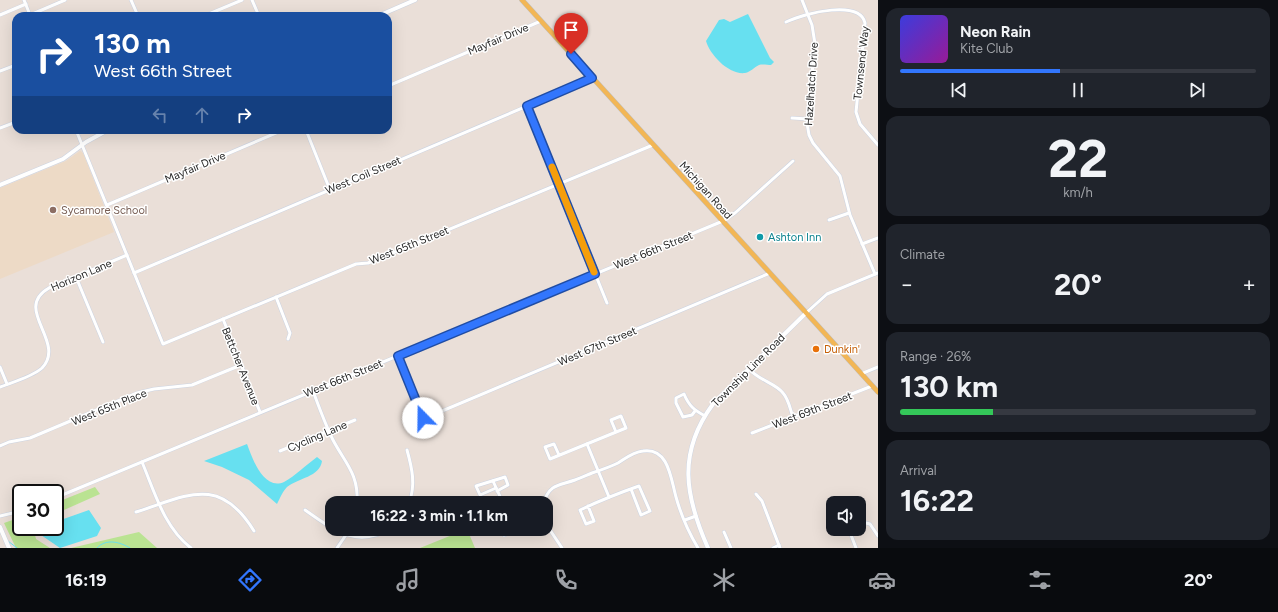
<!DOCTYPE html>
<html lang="en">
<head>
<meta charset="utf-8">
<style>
  body { margin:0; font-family:Figtree,sans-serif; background:#20242c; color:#f1f3f6; height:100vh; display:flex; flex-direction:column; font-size:15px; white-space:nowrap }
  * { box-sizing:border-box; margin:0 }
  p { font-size:13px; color:#9ea1a6 }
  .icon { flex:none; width:22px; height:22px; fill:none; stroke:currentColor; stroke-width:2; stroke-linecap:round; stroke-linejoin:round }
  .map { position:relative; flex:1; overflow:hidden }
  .details { display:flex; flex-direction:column; gap:8px; padding:8px; background:#0d0f14; width:400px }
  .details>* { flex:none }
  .guide { position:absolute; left:12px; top:12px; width:380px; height:122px; border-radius:12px; box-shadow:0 4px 16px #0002; background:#1a4fa0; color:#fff; overflow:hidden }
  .fabs { position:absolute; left:826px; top:496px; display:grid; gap:8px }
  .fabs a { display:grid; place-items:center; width:40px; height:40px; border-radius:8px; background:#171b24; box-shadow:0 4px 16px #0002; font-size:20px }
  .speed { position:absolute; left:12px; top:484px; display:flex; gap:8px; font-size:20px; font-weight:700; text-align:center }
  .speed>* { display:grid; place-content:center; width:52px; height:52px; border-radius:50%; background:#171b24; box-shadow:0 4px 16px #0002; line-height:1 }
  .speed .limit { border:2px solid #111; border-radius:6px; background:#fff; color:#111 }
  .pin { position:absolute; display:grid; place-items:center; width:34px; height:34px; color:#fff; margin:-41px -17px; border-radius:50% 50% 50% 0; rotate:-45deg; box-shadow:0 0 4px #0007 }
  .pin .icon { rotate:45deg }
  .me { position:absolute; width:44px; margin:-22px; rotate:338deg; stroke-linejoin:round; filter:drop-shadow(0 0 3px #0008) }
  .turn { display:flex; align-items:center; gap:14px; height:84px; padding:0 16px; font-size:18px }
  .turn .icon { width:52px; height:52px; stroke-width:2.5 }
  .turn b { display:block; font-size:28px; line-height:34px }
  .lanes { display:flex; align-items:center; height:38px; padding:0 16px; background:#0003; justify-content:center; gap:20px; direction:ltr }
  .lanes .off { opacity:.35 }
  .big { font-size:30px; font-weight:700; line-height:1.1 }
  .details .card { flex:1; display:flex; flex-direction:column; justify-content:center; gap:6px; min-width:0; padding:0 14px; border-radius:12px; background:#20242c }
  .details .dial { align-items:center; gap:0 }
  .dial b { font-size:52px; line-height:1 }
  .song { display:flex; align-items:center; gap:12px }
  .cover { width:48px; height:48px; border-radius:6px; background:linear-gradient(135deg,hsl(240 70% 55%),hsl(300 70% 35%)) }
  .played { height:4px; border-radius:2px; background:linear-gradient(90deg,#3276fd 45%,#363941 45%) }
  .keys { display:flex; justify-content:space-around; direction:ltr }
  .heat { display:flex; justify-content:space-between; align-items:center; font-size:22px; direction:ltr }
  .charge { height:6px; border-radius:3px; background:linear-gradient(90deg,#34c759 26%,#363941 0) }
  .trip { position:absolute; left:325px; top:496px; width:228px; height:40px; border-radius:12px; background:#171b24; box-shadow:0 4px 16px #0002; font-weight:700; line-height:40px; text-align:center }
  .tab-bar { display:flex; height:64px; justify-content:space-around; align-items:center; background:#090b0e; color:#9ea1a6 }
  .tab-bar .icon { width:28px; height:28px }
  .tab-bar .active { color:#3276fd }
  .tab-bar b { font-size:18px; color:#f1f3f6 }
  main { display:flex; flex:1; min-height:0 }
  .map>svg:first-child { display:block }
  .education { fill:#eddac6 }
  .green { fill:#bae392 }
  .water { fill:#67e0f0 }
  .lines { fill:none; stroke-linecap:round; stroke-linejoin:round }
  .stream { stroke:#67e0f0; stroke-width:1 }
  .street-casing { stroke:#cdd4e1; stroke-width:4 }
  .secondary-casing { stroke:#cdd4e1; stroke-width:5 }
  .primary-casing { stroke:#bebebe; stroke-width:5.5 }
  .street { stroke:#fff; stroke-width:3 }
  .secondary { stroke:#fff; stroke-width:4 }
  .primary { stroke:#f2b655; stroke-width:4.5 }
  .route-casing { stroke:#204da4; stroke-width:10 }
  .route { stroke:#3276fd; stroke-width:7 }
  .slow { stroke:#f59e0b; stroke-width:7 }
  .education-dot { fill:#8d6e63; stroke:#fff; stroke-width:1.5 }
  .culture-dot { fill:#0f9aa8; stroke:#fff; stroke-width:1.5 }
  .food-dot { fill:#e8710a; stroke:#fff; stroke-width:1.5 }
  .labels { text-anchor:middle; stroke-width:3; stroke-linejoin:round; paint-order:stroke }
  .street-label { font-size:11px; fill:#272727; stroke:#fff }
  .education-label { font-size:11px; fill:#785e54; stroke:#fff; text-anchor:start }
  .culture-label { font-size:11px; fill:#0d838f; stroke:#fff; text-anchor:start }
  .food-label { font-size:11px; fill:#c56008; stroke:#fff; text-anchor:start }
</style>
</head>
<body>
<main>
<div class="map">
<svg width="878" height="548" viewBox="0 0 878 548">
  <rect width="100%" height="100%" fill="#eadfd8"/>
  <path class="education" d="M80 151 83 153 114 232 0 279V188L66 161Z"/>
  <g class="green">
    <path d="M95 487 100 494 55 514V503Z"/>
    <path d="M21 517V527H33L36 539 50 548H16L4 523Z"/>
    <path d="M467 529 475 548H420Z"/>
    <path d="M139 532 157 548H71Z"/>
  </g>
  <g class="water">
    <path d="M748 14 770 58 774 62 771 65C768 65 762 64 759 65 754 67 751 72 745 73 729 75 710 55 706 41L719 20 724 19 730 22Z"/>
    <path d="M247 444C252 457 263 491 284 482 295 476 306 465 317 457L322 461C320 477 298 478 287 487 283 491 280 498 277 504L249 480 222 467 204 461Z"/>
    <path d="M89 510 101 528 97 536 60 548 41 535 39 528 55 527V522Z"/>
  </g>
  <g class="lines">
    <g class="stream">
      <path d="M8 541 17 548"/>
      <path d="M97 548C106 538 120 542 130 548"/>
    </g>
    <g class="street-casing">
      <g id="street">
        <path d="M24 0 30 15"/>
        <path d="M131 0 138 16"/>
        <path d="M252 0 259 16"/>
        <path d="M802 0 812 25 815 44 807 123 809 135 813 143 840 176 850 215 875 274"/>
        <path d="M0 15 26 4"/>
        <path d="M30 15 65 0"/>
        <path d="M204 16 242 0"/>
        <path d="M786 22C807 12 860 0 865 23L856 112 860 124 878 145"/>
        <path d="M0 71 16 65"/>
        <path d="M388 86 541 21"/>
        <path d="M527 106 607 303"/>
        <path d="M792 118 808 119"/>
        <path d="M0 128 16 122"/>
        <path d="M76 130 163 344 356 264 368 263 653 145"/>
        <path d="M306 130 330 190"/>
        <path d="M107 205 283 130"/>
        <path d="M829 220 849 213"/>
        <path d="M862 244 878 238"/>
        <path d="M134 273 593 78"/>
        <path d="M76 277 103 342"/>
        <path d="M276 297 290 333 288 339"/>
        <path d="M806 313 827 294 878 273"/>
        <path d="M223 319 260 412"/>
        <path d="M398 355 423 419 770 273"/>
        <path d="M0 367 7 384"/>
        <path d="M749 369C760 381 775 383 783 393 789 400 790 409 793 417"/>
        <path d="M861 374 878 367"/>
        <path d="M0 387C13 382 32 377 42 368 67 342 12 309 49 288L127 255"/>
        <path d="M313 391C319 407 325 424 333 440 345 463 359 474 357 503"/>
        <path d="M695 411 692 415 683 417 676 403V398L684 394C689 406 694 410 705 416"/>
        <path d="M752 433 872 386"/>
        <path d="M587 444 609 497"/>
        <path d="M0 446 9 442 30 438 137 393 154 389 192 385 241 365"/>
        <path d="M407 450C412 468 416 485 409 503"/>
        <path d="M280 451 355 420"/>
        <path d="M559 455 554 444 545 447 550 459 626 428 621 416 611 420 616 432"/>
        <path d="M142 462C155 493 164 527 191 548"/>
        <path d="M493 481 503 503"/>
        <path d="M496 488 480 495 476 486 505 477 508 485 497 491"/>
        <path d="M756 494 762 501 780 548"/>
        <path d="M55 498 723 221 735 213 793 161"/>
        <path d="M522 503 530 500 543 503"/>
        <path d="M543 503C551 483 558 486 575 480 581 478 587 475 592 473 601 470 610 467 618 463 626 458 633 452 643 451 669 447 671 480 676 497 681 515 689 533 698 548"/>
        <path d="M588 506 594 521 586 524 580 510C599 501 619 493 639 486L650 511 641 515 631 489"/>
        <path d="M305 510C335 531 356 548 391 529"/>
        <path d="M136 512C187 496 219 474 254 531"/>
        <path d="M0 516 21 511"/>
        <path d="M685 520 696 516"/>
        <path d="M546 524 562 548"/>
        <path d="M859 525 866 523 870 524 878 536"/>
        <path d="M501 529 504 535 515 531 514 529"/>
        <path d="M852 529 851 535 856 548"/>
        <path d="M724 532 731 548"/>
        <path d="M337 548 350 529"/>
        <path d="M773 548 779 545"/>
      </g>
    </g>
    <g class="secondary-casing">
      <g id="secondary">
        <path d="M378 16 415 0"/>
        <path d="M0 185 63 159 86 142 108 130"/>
        <path d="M0 527 9 548"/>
        <path d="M708 548C685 496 677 453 713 404L806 313"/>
      </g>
    </g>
    <g class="primary-casing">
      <path id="primary" d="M522 0 878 392"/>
    </g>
    <use href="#street" class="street"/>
    <use href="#secondary" class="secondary"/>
    <use href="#primary" class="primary"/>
  </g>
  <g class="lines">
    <g class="route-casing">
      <path id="route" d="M423 418 398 356 595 274 527 106 592 78 571 54"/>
    </g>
    <use href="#route" class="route"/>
    <path class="slow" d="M552 167 594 272"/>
  </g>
  <circle class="education-dot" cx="53" cy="210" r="4"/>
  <circle class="culture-dot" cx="760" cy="237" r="4"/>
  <circle class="food-dot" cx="816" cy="349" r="4"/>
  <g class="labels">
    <g class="street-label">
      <text transform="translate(498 39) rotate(-23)" y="4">Mayfair Drive</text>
      <text transform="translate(861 63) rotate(-84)" y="4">Townsend Way</text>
      <text transform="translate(811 84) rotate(-86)" y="4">Hazelhatch Drive</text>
      <text transform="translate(195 167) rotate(-23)" y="4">Mayfair Drive</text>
      <text transform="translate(363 175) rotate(-23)" y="4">West Coil Street</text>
      <text transform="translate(706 190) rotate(48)" y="4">Michigan Road</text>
      <text transform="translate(409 245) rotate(-22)" y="4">West 65th Street</text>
      <text transform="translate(653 250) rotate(-22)" y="4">West 66th Street</text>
      <text transform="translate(81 275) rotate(-23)" y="4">Horizon Lane</text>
      <text transform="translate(597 346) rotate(-23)" y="4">West 67th Street</text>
      <text transform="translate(241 366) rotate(68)" y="4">Bettcher Avenue</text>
      <text transform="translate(748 370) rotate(-45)" y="4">Township Line Road</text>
      <text transform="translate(343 378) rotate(-22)" y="4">West 66th Street</text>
      <text transform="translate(109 407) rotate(-22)" y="4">West 65th Place</text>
      <text transform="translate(812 410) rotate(-21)" y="4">West 69th Street</text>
      <text transform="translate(317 436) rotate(-23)" y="4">Cycling Lane</text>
    </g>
    <g class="education-label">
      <text x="61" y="214">Sycamore School</text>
    </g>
    <g class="culture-label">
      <text x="768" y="241">Ashton Inn</text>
    </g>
    <g class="food-label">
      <text x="824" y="353">Dunkin'</text>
    </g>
  </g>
</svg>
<div class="fabs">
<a><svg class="icon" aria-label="sound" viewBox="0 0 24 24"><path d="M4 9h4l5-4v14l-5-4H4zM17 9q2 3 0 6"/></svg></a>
</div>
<div class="speed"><div class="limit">30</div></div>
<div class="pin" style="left:571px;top:54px;background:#d93025"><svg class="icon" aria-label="arrive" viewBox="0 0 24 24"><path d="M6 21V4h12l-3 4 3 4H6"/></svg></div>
<svg class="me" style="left:423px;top:418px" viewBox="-20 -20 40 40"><circle r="19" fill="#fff"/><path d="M0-13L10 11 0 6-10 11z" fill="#3276fd"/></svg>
<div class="trip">16:22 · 3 min · 1.1 km</div>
<div class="guide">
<div class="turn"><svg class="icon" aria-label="right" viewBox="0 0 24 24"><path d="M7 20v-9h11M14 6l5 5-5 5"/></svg><div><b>130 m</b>West 66th Street</div></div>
<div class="lanes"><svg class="icon off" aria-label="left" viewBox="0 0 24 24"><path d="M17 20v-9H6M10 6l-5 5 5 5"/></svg><svg class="icon off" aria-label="ahead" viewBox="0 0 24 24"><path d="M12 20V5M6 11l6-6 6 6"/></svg><svg class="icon" aria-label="right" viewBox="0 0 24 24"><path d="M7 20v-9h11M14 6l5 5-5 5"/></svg></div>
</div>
</div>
<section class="details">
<div class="card">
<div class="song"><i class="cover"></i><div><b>Neon Rain</b><p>Kite Club</p></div></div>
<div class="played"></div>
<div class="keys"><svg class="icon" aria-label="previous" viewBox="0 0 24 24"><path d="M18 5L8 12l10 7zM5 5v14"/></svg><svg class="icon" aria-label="pause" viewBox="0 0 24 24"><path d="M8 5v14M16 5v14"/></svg><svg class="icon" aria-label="next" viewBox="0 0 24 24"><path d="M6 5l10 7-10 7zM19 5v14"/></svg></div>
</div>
<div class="card dial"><b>22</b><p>km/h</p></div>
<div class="card"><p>Climate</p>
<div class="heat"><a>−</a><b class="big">20°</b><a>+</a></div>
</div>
<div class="card"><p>Range · 26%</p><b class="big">130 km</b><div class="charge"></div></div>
<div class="card"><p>Arrival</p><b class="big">16:22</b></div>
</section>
</main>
<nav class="tab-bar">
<b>16:19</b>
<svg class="icon active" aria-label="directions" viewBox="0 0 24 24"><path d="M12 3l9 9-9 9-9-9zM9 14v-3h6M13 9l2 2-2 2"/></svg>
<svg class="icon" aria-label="music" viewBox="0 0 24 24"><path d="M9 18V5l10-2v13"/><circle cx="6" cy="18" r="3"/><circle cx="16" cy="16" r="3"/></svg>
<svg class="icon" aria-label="phone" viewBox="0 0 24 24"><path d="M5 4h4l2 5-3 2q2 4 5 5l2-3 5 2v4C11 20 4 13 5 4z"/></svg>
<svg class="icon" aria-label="climate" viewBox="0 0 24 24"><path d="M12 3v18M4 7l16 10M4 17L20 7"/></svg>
<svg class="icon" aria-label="car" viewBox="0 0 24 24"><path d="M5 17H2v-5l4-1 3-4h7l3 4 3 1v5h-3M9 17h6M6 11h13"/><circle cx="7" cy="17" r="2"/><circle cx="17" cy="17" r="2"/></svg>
<svg class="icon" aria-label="filters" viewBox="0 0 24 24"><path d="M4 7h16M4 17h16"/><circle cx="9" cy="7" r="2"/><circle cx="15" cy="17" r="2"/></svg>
<b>20°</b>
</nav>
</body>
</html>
